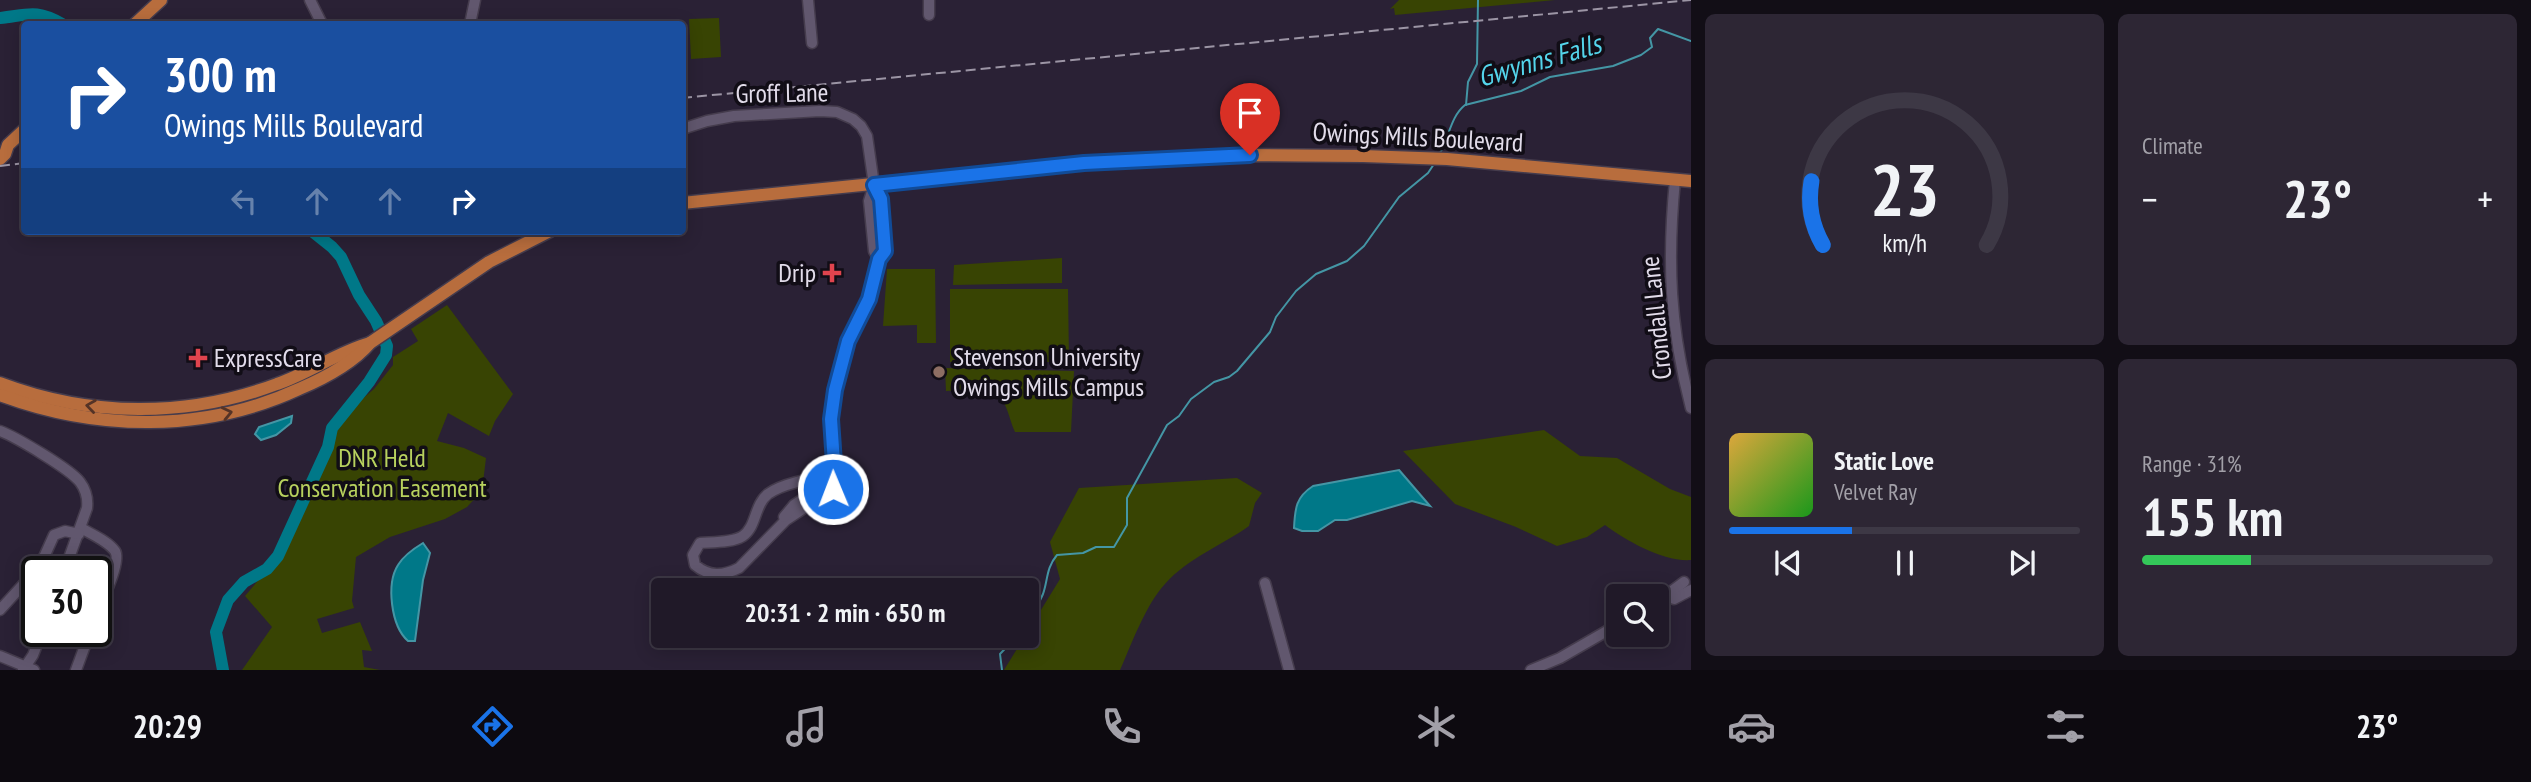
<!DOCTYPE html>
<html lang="en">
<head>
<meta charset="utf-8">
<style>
  body { margin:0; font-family:"PT Sans Narrow",sans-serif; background:#2d2634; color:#f1f3f6; height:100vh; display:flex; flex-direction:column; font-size:26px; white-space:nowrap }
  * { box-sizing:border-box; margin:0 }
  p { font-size:23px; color:#a2a0a8 }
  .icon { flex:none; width:38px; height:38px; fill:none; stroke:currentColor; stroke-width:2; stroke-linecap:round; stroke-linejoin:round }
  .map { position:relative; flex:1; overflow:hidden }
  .drawer { display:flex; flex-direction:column; gap:14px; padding:14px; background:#120e16; width:840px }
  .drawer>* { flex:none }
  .hud { position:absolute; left:21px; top:21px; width:665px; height:214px; border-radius:7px; box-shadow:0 4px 18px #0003,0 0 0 2px #3d3845; background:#1a4fa0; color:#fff; overflow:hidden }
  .tools { position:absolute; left:1606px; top:584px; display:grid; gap:14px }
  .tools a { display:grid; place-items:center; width:63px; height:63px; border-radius:7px; background:#201928; box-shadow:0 4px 18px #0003,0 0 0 2px #3d3845; font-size:35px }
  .speed { position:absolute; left:21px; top:556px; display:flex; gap:14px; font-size:35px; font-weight:700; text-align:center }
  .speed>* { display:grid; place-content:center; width:91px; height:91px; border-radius:50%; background:#201928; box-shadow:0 4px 18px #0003,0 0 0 2px #3d3845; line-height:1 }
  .speed .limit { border:4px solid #111; border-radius:10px; background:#fff; color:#111 }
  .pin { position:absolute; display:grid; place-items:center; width:60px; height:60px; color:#fff; margin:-72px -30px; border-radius:50% 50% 50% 0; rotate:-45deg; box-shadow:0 0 7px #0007 }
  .pin .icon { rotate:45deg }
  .me { position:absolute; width:77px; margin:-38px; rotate:359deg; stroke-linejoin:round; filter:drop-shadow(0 0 5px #0008) }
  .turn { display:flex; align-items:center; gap:24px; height:147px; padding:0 28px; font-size:32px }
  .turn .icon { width:91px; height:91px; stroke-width:2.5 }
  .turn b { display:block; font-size:49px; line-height:60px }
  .lanes { display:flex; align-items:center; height:66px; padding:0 28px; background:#0003; justify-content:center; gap:35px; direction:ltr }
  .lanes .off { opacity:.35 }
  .big { font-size:52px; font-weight:700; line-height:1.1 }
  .drawer .tile { flex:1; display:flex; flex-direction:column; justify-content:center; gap:10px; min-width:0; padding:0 24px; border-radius:10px; background:#2d2634 }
  .drawer .dial { align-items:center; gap:0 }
  .dial svg { height:182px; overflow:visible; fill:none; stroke:#3d3845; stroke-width:7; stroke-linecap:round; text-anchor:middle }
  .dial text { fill:#f1f3f6; stroke:none }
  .song { display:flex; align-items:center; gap:21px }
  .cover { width:84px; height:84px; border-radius:10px; background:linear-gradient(135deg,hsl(40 70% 55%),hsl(120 70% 35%)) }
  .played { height:7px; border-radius:4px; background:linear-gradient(90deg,#1a73e8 35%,#3d3845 35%) }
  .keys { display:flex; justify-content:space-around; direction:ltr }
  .heat { display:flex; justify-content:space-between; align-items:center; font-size:38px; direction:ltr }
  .charge { height:10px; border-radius:5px; background:linear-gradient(90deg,#34c759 31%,#3d3845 0) }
  .drawer .tiles { flex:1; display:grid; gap:14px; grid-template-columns:repeat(2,1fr) }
  .trip { position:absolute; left:651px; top:578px; width:388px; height:70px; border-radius:7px; background:#201928; box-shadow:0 4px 18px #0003,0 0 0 2px #3d3845; font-weight:700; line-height:70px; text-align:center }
  .dock { display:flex; height:112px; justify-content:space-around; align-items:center; background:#0d0a10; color:#a2a0a8 }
  .dock .icon { width:49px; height:49px }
  .dock .selected { color:#1a73e8 }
  .dock b { font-size:32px; color:#f1f3f6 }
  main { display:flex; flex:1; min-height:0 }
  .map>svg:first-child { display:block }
  .green { fill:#384403 }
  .water { fill:#007888; stroke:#4496a5; stroke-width:2 }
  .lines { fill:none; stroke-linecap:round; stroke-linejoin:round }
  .stream { stroke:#4496a5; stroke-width:2 }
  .river { stroke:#007888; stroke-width:12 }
  .minor-casing { stroke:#453c4d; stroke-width:13 }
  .major-casing { stroke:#453c4d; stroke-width:15 }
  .minor { stroke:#61576e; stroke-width:10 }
  .major { stroke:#b86d3d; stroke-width:12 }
  .rail { stroke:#9c95a5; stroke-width:2; stroke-dasharray:10 5; stroke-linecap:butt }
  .oneway { stroke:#543326 }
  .route-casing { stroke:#114b97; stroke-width:18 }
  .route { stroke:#1a73e8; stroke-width:12 }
  .health-dot { fill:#e0444e; stroke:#110d16; stroke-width:2.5 }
  .education-dot { fill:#8d6e63; stroke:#110d16; stroke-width:2.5 }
  .labels { text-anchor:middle; stroke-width:7; stroke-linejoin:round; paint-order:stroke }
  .street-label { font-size:26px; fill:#e2dcea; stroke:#110d16 }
  .poi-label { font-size:26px; fill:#e2dcea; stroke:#110d16; text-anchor:start }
  .park-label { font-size:26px; fill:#b8d15e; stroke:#110d16 }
  .water-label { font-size:28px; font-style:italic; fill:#54d5eb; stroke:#110d16 }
</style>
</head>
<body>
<main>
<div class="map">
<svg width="1691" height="670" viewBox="0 0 1691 670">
  <rect width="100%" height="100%" fill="#2a2135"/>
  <g class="green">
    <path d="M1399 0H1555L1395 15 1394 8 1390 9Z"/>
    <path d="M719 18 721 57 691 59 689 19Z"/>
    <path d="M1062 258V283L953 285 954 265Z"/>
    <path d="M887 269H935L936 343H917V325L883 326Z"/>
    <path d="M950 289H1068L1069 362H950Z"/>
    <path d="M447 305 513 394 495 421 489 436 448 413 437 441 464 448 486 458 482 491 467 507 445 519 390 537 356 557 352 601 354 608 317 619 322 633 360 622 372 651 362 650 364 667 380 670H242L272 627 245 596 272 564 291 535 322 457 328 428 374 389 393 365V357L418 341 411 329Z"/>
    <path d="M945 368 1074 371 1071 432H1015C1011 424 1009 413 1005 405 995 386 963 390 946 391Z"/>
    <path d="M1544 430 1580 456 1617 458 1670 489 1691 497V560C1663 562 1627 541 1605 525L1587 537 1557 546 1516 527 1455 504 1403 451Z"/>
    <path d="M1237 478 1262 493 1255 503 1249 526C1221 546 1188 558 1165 584 1146 604 1131 645 1120 670H1004L1060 579 1050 542 1079 488Z"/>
  </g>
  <g class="water">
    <path d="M292 416 291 423 276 435 261 440 255 434 259 427Z"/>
    <path d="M1399 470 1430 506 1412 501 1347 520H1335L1318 531H1302L1294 528C1295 508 1296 497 1313 486Z"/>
    <path d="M423 543 430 553 423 580 415 641H408C391 626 386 584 398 565 404 555 413 549 423 543Z"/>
  </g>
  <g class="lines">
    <g class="stream">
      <path d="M1466 105 1468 82 1477 64 1478 0"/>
      <path d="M1440 153C1449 137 1451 116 1465 105L1521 91 1550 77 1613 66 1641 55 1652 47 1650 38 1658 29 1691 41"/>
      <path d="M1027 626C1031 614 1038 606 1043 594 1048 580 1046 568 1057 555L1083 553 1096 547H1114L1127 525V498L1167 425 1179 416 1191 399 1214 382 1229 377 1237 371 1270 332 1276 317 1296 291 1316 274 1347 261 1364 246 1399 197 1428 173 1434 164"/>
      <path d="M1002 670 1000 654 1018 635"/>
    </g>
    <g class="river">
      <path d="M0 18C28 15 36 9 62 24"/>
      <path d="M223 670 216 632 228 600 244 582 267 569 278 556 328 447 332 428 369 382 386 355 387 346 376 321 359 295 341 257 332 247 312 231"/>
    </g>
    <g class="minor-casing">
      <g id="minor">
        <path d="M310 0 322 24"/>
        <path d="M808 0 812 43"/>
        <path d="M929 15V0"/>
        <path d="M470 24 475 0"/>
        <path d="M682 129 707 121 734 116 820 111 837 112 853 119 861 126 867 136 874 185 882 199 885 251 879 259 869 299 848 341 835 390 831 419 835 478 833 489 786 520 739 568C723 576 709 577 695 565L693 555 700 543C713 542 732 543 743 536 757 526 754 505 768 494 791 477 816 487 833 457"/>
        <path d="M1675 180C1667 262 1670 328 1691 408"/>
        <path d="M874 185 869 201 874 251 879 259"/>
        <path d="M0 431C16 437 70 469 80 482 86 490 88 499 87 508L64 572"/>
        <path d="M784 517 794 505 835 478"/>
        <path d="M81 528C91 534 108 541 115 551 122 561 101 603 96 615"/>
        <path d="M1265 583 1289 670"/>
        <path d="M1667 596 1674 599 1691 590"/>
        <path d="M1657 602 1684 582"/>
        <path d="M0 610 40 566 54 535 65 531 79 534"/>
        <path d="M0 656 34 670"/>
        <path d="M23 670 33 655 42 632"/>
        <path d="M76 670 90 632"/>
        <path d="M1531 670 1560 658 1619 624"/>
      </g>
    </g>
    <g class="major-casing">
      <g id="major">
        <path d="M135 24 161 0"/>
        <path d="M0 159 5 154 8 145 24 130"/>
        <path d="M682 203 1084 163 1250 155 1363 156 1447 159 1691 181"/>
        <path d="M0 383C90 417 187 418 277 384 309 373 338 352 370 343"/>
        <path d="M0 395C97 431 204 433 299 389 325 378 352 364 370 343L489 262 550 231"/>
      </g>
    </g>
    <use href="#minor" class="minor"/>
    <use href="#major" class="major"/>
    <g class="rail">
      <path d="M682 98 1691 0"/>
      <path d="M0 166 24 163"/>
    </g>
  </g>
  <defs><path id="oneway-chevron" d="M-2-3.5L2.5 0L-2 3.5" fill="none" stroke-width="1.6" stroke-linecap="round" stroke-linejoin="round" transform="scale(1.75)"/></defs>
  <g class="oneway">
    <use href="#oneway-chevron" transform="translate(91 406) rotate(-172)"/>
    <use href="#oneway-chevron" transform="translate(227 413) rotate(-13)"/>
  </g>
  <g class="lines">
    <g class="route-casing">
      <path id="route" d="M833 489 835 478 831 419 835 390 848 341 869 299 879 259 885 251 881 199 874 185 1084 163 1250 155"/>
    </g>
    <use href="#route" class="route"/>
  </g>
  <g class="health-dot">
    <path d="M828.5 262.5h7v7h7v7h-7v7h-7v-7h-7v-7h7z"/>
    <path d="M194.5 347.5h7v7h7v7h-7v7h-7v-7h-7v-7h7z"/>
  </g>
  <circle class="education-dot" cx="939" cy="372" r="7"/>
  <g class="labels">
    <g class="street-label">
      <text transform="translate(782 93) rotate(-1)" y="9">Groff Lane</text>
      <text transform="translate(1418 137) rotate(3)" y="9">Owings Mills Boulevard</text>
      <text transform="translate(1656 318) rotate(-96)" y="9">Crondall Lane</text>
    </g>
    <g class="poi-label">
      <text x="816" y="282" text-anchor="end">Drip</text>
      <text x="953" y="366">Stevenson University<tspan x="953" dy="30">Owings Mills Campus</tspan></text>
      <text x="214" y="367">ExpressCare</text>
    </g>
    <g class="park-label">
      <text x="382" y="467">DNR Held<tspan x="382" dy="30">Conservation Easement</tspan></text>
    </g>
    <g class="water-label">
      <text transform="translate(1539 60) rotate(-16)" y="10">Gwynns Falls</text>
    </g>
  </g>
</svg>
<div class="tools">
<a><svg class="icon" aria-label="search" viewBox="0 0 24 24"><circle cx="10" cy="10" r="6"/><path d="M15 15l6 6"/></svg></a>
</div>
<div class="speed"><div class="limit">30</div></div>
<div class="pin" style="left:1250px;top:155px;background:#d93025"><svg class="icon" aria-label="arrive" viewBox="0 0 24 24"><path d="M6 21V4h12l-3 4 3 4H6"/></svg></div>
<svg class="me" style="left:833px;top:489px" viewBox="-20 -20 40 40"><circle r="17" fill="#1a73e8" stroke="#fff" stroke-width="3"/><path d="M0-11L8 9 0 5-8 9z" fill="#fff"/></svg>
<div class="trip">20:31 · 2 min · 650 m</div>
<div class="hud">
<div class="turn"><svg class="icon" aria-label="right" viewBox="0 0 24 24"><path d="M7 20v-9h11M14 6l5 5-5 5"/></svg><div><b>300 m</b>Owings Mills Boulevard</div></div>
<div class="lanes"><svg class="icon off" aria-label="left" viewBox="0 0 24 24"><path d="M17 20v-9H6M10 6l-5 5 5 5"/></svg><svg class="icon off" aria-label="ahead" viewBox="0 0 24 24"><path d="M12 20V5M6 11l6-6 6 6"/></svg><svg class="icon off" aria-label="ahead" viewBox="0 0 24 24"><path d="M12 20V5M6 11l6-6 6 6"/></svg><svg class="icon" aria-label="right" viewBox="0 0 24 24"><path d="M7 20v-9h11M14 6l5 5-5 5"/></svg></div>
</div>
</div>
<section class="drawer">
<div class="tiles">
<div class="tile dial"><svg viewBox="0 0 100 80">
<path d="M14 69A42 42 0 1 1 86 69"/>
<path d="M14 69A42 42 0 0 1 9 41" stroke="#1a73e8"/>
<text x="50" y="56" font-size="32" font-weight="700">23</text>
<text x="50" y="72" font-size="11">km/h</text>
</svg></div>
<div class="tile"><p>Climate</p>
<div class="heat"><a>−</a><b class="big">23°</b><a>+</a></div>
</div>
<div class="tile">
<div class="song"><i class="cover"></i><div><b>Static Love</b><p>Velvet Ray</p></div></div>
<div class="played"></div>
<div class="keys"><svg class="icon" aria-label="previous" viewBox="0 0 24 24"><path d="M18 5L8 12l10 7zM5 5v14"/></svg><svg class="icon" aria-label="pause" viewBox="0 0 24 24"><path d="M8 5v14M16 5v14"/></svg><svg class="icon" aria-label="next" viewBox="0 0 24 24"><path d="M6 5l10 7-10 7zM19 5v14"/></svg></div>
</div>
<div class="tile"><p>Range · 31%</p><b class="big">155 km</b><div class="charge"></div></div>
</div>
</section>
</main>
<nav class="dock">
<b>20:29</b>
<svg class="icon selected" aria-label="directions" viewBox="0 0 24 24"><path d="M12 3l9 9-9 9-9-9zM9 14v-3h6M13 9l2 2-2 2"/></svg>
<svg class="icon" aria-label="music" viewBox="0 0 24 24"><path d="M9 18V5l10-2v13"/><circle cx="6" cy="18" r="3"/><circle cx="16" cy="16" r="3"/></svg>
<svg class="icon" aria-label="phone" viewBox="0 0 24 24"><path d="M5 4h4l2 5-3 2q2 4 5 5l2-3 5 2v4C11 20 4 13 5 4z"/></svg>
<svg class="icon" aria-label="climate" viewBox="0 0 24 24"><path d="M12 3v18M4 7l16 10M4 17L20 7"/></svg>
<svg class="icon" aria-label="car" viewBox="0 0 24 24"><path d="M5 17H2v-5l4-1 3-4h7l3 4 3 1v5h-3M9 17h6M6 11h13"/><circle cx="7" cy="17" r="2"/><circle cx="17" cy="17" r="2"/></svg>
<svg class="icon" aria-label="filters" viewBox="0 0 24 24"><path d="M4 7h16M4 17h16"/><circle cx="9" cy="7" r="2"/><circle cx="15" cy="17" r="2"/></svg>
<b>23°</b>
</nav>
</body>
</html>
